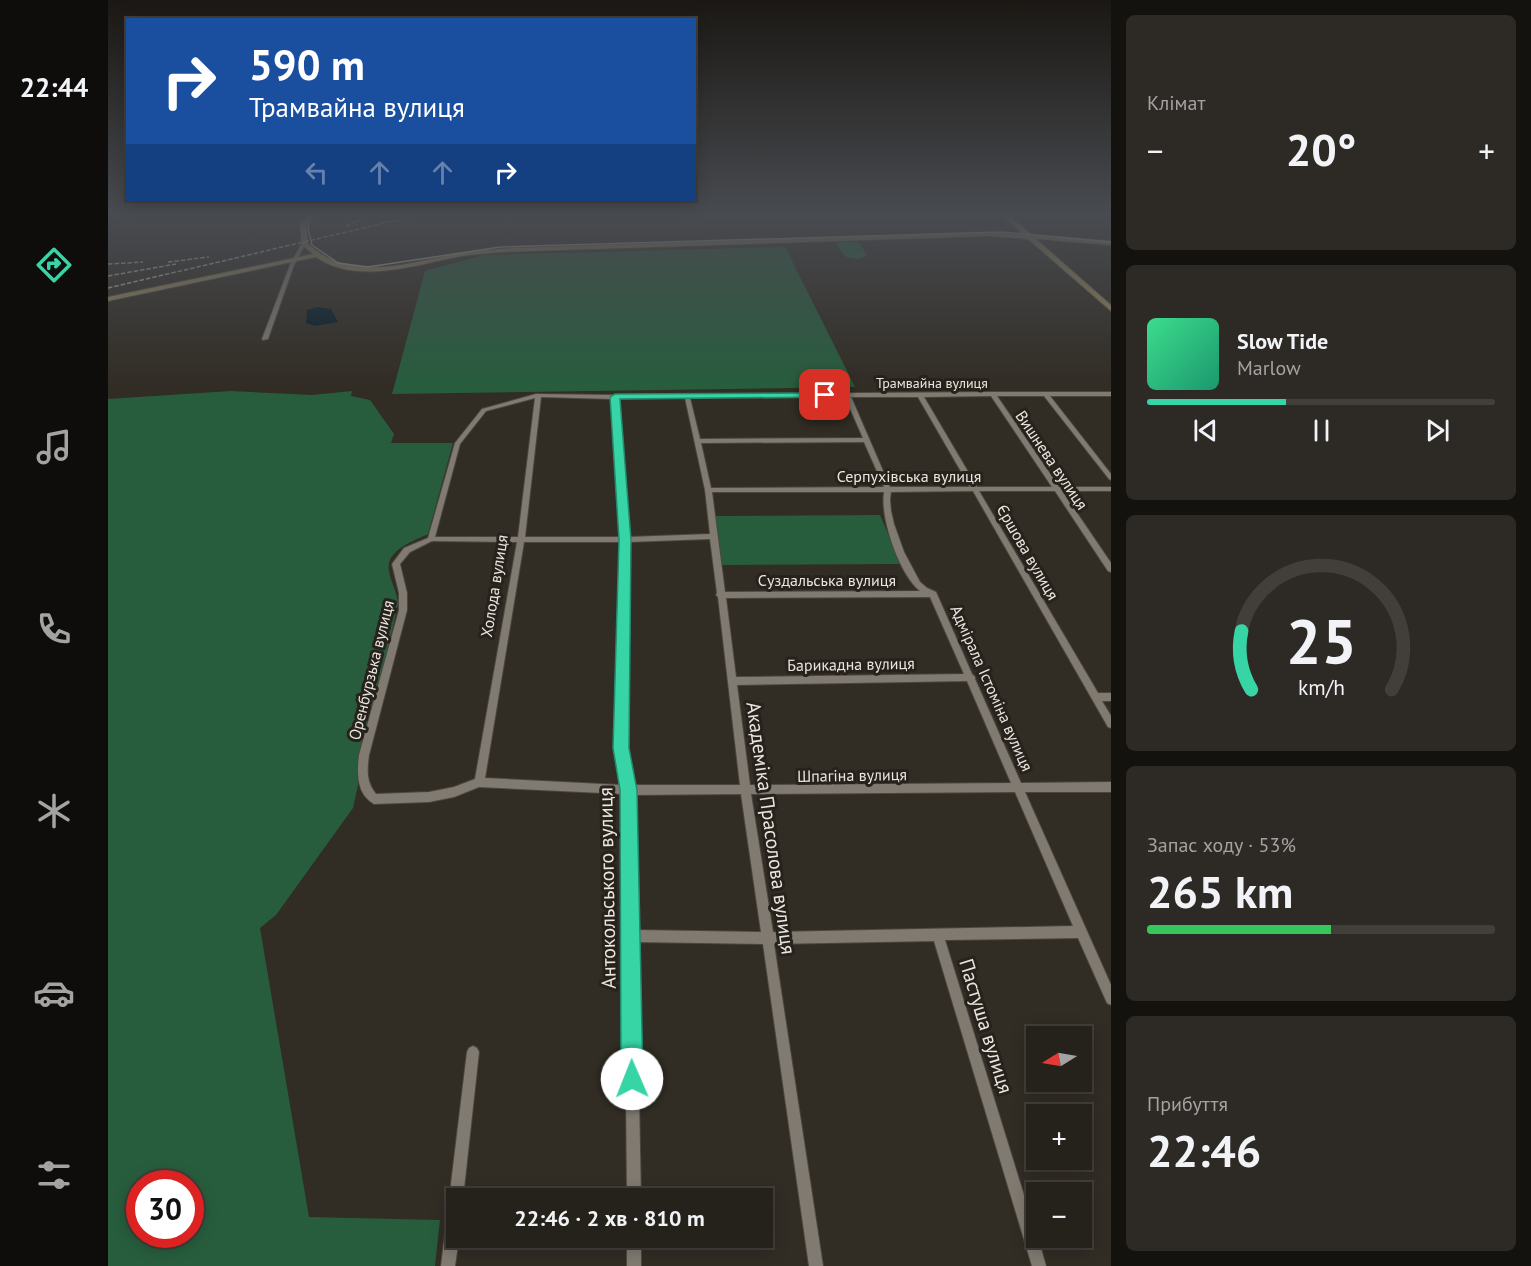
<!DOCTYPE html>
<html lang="uk">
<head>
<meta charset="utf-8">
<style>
  body { margin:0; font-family:"PT Sans",sans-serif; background:#2d2924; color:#f1f3f6; height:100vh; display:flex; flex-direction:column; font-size:22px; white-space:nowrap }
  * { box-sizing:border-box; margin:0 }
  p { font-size:20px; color:#a3a3a3 }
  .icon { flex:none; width:33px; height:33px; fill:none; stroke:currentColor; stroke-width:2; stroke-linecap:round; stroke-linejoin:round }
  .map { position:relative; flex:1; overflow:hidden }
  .details { display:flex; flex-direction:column; gap:15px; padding:15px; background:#14120f; width:420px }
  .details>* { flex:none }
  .hud { position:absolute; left:18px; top:18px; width:570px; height:183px; border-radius:0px; box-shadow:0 3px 15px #0003,0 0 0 2px #423e3a; background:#1a4fa0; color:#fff; overflow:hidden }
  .needle { width:39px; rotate:259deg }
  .fabs { position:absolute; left:918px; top:1026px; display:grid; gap:12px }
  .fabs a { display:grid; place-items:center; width:66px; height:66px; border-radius:0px; background:#25211b; box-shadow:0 3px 15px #0003,0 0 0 2px #423e3a; font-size:30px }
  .speed { position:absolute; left:18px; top:1170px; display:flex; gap:12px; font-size:30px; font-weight:700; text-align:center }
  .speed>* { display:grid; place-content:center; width:78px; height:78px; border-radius:50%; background:#25211b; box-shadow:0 3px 15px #0003,0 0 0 2px #423e3a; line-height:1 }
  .speed .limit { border:9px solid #d22; background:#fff; color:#111 }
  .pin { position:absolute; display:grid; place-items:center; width:51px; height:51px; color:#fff; margin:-26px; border-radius:12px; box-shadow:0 3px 9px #0006 }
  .me { position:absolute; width:66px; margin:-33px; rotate:359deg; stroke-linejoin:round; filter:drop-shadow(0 0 4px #0008) }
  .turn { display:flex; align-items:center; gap:21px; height:126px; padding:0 24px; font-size:27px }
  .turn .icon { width:78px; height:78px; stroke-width:2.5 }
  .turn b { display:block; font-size:42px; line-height:51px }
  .lanes { display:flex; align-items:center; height:57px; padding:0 24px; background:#0003; justify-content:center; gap:30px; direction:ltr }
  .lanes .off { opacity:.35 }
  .big { font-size:45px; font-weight:800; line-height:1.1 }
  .details .widget { flex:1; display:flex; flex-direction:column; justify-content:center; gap:9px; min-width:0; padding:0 21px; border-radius:9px; background:#2d2924 }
  .details .dial { align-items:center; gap:0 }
  .dial svg { height:156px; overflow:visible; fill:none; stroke:#423e3a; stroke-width:7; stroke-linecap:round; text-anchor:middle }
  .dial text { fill:#f1f3f6; stroke:none }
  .song { display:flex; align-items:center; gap:18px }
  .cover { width:72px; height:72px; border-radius:9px; background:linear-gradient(135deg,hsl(150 70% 55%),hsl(160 70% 35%)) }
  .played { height:6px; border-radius:3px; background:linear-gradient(90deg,#37d4a6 40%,#423e3a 40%) }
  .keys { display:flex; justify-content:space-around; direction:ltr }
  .heat { display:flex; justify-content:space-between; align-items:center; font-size:33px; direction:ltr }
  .charge { height:9px; border-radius:4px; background:linear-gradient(90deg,#34c759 53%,#423e3a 0) }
  .trip { position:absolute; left:338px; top:1188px; width:327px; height:60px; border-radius:0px; background:#25211b; box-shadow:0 3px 15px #0003,0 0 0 2px #423e3a; font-weight:800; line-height:60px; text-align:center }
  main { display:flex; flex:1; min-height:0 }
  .tab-bar { display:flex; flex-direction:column; width:108px; justify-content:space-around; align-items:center; background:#0f0d0b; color:#a3a3a3 }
  .tab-bar .icon { width:42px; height:42px }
  .tab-bar .selected { color:#37d4a6 }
  .tab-bar b { font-size:27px; color:#f1f3f6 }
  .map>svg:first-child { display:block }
  .green { fill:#275d3d; fill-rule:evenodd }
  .forest { fill:#1f683f }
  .water { fill:#031b27 }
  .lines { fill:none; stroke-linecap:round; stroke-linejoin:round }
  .street-casing { stroke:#4b4740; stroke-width:2 }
  .secondary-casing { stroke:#4b4740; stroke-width:2 }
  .street { fill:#807a71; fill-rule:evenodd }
  .secondary { fill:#96875e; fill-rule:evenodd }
  .tram { stroke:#b5b1ab; stroke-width:1.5 }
  .rail { stroke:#b5b1ab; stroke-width:1.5; stroke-dasharray:4.5 2; stroke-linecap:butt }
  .route { fill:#37d4a6; stroke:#248a6c; stroke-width:1.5 }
  .labels { text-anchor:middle; stroke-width:6; stroke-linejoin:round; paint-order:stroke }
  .far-street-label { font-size:14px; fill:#e9e6e0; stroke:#27221b }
  .street-label { font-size:16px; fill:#e9e6e0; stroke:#27221b }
  .near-street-label { font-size:20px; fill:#e9e6e0; stroke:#27221b }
</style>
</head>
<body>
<main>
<nav class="tab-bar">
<b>22:44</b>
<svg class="icon selected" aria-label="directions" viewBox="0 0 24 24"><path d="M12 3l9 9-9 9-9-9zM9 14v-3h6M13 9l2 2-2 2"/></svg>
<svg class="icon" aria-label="music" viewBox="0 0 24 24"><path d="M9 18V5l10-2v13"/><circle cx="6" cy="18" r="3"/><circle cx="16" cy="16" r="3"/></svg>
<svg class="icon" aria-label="phone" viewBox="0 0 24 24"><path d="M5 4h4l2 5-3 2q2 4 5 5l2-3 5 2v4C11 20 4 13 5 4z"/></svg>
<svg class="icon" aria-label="climate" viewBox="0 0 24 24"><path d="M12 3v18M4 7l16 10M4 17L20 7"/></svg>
<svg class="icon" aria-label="car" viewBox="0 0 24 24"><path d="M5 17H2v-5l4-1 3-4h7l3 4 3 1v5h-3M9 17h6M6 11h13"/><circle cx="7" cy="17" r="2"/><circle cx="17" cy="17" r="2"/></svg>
<svg class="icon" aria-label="filters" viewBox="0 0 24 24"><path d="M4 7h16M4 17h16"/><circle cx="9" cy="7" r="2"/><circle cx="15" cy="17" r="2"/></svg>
</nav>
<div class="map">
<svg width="1003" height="1266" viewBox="0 0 1003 1266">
  <rect width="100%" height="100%" fill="#312c24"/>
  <g class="green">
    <path d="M677 247 747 387 284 394 317 271 376 255Z"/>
    <path d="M123 391 204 395 244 391 243 396 262 400 286 434 283 443H345L320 534C306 541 277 550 281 571 283 583 289 591 290 604L245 808 168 915 152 928 201 1217 332 1220 327 1266H0V399ZM32 1184H82V1234H32Z"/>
    <path d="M772 515 793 564 614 565 605 516Z"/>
  </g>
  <path class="forest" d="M738 241 751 243 759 255 751 259 738 257 728 244Z"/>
  <path class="water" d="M210 307 223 309 230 322 207 326 198 323 199 310Z"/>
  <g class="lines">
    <g class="street-casing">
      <g id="street">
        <path d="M196 242 198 243 186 265 160 339 155 340 154 339 182 265 194 243Z"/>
        <path d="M884 392H1003V396H942L1003 474V480L1001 479 936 396H889L951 487H1003V491H954L1003 563V572L1000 571 947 491H871L990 693H1003V701H994L1003 716V728L1000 727 865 491 783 492 782 499 783 511 786 524 796 552 812 582 819 588 828 592 864 674 867 677V679L913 783 1003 782V792H917L1003 985V1005L999 1003 970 938 837 940 928 1234V1238H930L938 1266H924L826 941 666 944 715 1266H701L655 944 528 942 533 1198H519L515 794 371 787 346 797 321 802 266 804C248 794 249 772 251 755L291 610V593L284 564 296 548 320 538 347 443 374 409 428 394 507 395ZM883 396 944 487H869L816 397ZM433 397 504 399 513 537H417ZM737 397 755 438 592 439 582 398ZM743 397H810L862 487H782ZM427 398 410 537H327L352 444 378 411ZM577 398 597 490 602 534 520 537 510 399ZM756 442 776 487 603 488 593 443ZM604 492H776C772 518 791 574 812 591L617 592ZM602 539 609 593 608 595 610 597 632 785H524L518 748 521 542ZM324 541 409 542 367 779 346 787 321 792 268 794C258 782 259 770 261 755L299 610V593L292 564 302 552ZM416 542H513L508 748 514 785 377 778ZM822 597 856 674 628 677 618 598ZM859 681 903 783 642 785 629 685ZM907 792 965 926 665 932 643 794ZM633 794 653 932 528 930 525 795Z"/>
        <path d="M365 1046 369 1048 371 1052 355 1198H348V1238H351L347 1266H333L359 1052 361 1048Z"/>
        <rect x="519" y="1238" width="14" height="28"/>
      </g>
    </g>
    <g class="secondary-casing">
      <path id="secondary" d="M208 213H214L198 224 200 244C211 253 222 261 236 264 275 274 316 259 354 253 371 250 388 249 405 248L881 232 916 235 892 213H898L924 235 1003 241V245L928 239 1003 305V311L920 239 881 236 396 252C382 253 368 254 354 256 311 264 248 286 208 257L0 301V297L205 254 194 245 192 223Z"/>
    </g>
    <use href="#street" class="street"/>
    <use href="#secondary" class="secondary"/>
    <path class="tram" d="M202 213 200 229 204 245 230 263 260 267 392 247 894 232 1003 242"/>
    <g class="rail">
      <path d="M238 226 265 213"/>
      <path d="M60 262 101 257"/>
      <path d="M0 264 35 262"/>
      <path d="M0 276 68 264"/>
      <path d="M0 288 319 213"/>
    </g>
  </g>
  <linearGradient id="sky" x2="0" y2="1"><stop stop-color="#1b1814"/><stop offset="0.55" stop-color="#484b50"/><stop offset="1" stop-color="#484b50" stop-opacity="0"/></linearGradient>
  <rect width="1003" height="390" fill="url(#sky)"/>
  <path class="route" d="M717 393H720V397L512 399 523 540 521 748 529 790 535 1079 532 1087 524 1090 516 1087 513 1079 512 790 505 748 511 540 502 397 507 394Z"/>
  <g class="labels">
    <g class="far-street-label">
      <text x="824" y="388">Трамвайна вулиця</text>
    </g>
    <g class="street-label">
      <text transform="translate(944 460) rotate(56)" y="6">Вишнева вулиця</text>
      <text x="801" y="482">Серпухівська вулиця</text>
      <text transform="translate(920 552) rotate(60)" y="6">Єршова вулиця</text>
      <text x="719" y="586">Суздальська вулиця</text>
      <text transform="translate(386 586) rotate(-81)" y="6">Холода вулиця</text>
      <text transform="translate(743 664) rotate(-1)" y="6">Барикадна вулиця</text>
      <text transform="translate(263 670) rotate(-76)" y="6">Оренбурзька вулиця</text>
      <text transform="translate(884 688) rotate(66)" y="6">Адмірала Істоміна вулиця</text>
      <text transform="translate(744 775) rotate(-1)" y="6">Шпагіна вулиця</text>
    </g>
    <g class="near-street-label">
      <text transform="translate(663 828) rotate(82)" y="7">Академіка Прасолова вулиця</text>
      <text transform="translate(499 888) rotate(-91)" y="7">Антокольського вулиця</text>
      <text transform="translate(878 1026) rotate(73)" y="7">Пастуша вулиця</text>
    </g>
  </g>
</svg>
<div class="fabs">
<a><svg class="needle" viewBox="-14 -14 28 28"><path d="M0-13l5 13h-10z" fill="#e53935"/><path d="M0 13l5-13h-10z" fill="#a3a3a3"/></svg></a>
<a>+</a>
<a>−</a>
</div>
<div class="speed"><div class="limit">30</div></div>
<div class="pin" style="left:717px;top:395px;background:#d93025"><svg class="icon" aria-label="arrive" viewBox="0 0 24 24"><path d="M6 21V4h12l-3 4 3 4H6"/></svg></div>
<svg class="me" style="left:524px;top:1079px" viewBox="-20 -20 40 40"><circle r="19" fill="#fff"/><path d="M0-13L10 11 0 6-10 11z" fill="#37d4a6"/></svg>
<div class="trip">22:46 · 2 хв · 810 m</div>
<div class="hud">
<div class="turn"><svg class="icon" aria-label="right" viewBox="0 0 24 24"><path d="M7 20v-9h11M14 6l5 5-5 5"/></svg><div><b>590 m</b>Трамвайна вулиця</div></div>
<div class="lanes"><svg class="icon off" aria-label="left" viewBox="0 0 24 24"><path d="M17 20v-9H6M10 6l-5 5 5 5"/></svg><svg class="icon off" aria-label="ahead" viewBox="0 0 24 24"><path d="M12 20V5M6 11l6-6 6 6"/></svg><svg class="icon off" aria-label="ahead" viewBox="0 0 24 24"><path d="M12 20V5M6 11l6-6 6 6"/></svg><svg class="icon" aria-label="right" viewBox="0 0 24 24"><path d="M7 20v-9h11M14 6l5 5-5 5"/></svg></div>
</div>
</div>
<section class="details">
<div class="widget"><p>Клімат</p>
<div class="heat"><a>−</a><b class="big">20°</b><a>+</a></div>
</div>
<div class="widget">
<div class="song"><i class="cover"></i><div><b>Slow Tide</b><p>Marlow</p></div></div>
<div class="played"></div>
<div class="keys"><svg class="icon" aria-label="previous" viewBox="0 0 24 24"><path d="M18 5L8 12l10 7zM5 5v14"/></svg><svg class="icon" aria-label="pause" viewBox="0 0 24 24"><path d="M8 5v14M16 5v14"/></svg><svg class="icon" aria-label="next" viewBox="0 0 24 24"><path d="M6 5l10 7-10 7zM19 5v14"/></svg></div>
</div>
<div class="widget dial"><svg viewBox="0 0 100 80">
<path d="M14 69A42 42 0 1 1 86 69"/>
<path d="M14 69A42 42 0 0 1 9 39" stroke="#37d4a6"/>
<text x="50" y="56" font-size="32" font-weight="700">25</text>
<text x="50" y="72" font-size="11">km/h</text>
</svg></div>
<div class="widget"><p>Запас ходу · 53%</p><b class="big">265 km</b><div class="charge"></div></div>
<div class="widget"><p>Прибуття</p><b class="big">22:46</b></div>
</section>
</main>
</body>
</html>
